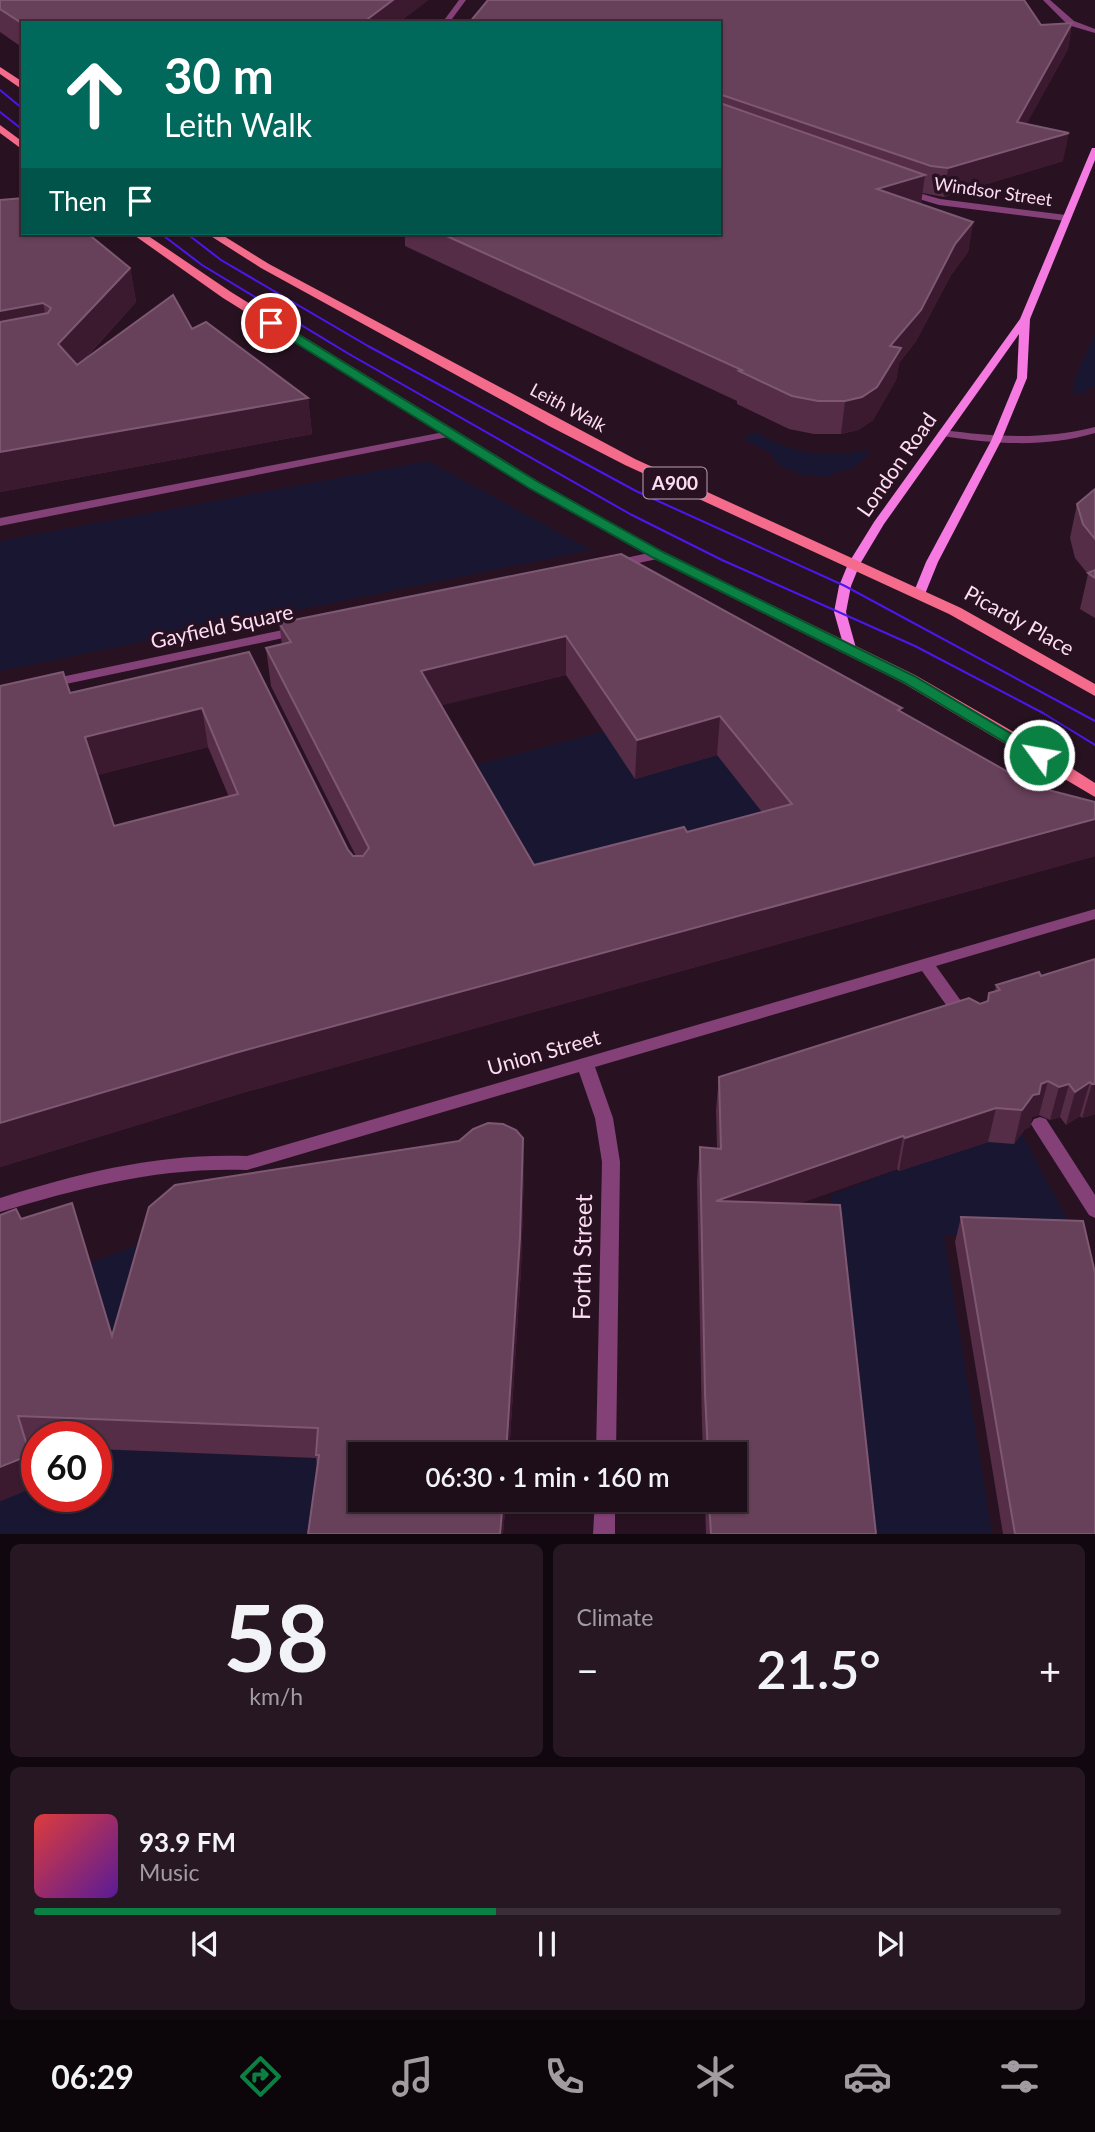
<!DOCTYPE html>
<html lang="en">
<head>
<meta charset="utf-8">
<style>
  body { margin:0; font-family:Lato,sans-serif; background:#261722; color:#f1f3f6; height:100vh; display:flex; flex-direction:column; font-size:26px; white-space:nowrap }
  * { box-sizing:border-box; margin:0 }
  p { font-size:23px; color:#a19ca2 }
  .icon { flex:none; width:38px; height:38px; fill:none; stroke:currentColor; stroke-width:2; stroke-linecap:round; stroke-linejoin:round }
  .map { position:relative; height:1534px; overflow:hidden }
  .drawer { display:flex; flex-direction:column; gap:10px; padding:10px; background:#10080e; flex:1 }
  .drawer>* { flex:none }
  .top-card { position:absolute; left:21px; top:21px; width:700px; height:214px; border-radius:0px; box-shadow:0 2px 5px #0004,0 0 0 2px #3c2e38; background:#00695c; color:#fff; overflow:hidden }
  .speed { position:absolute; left:21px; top:1421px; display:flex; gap:14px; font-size:35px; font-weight:700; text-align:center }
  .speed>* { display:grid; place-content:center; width:91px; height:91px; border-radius:50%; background:#1e0e19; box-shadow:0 2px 5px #0004,0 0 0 2px #3c2e38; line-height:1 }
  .speed .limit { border:10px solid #d22; background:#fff; color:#111 }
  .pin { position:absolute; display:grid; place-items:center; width:60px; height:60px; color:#fff; margin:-30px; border:4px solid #fff; border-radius:50%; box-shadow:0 2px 7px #0007 }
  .me { position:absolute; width:77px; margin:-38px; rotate:302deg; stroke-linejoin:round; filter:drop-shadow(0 0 5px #0008) }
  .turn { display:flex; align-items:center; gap:24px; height:147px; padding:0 28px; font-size:32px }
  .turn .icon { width:91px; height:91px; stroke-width:2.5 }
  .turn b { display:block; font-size:49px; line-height:60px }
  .then { display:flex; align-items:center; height:66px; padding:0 28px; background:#0003; gap:14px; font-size:26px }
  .big { font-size:52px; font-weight:600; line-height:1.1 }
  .drawer .tile { flex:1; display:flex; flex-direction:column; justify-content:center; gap:10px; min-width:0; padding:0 24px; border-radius:10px; background:#261722 }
  .drawer .dial { align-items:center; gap:0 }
  .dial b { font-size:91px; line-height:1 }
  .song { display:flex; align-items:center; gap:21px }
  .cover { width:84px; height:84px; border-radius:10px; background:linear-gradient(135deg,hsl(0 70% 55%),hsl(270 70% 35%)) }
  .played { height:7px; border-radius:4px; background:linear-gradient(90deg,#0b8043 45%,#3c2e38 45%) }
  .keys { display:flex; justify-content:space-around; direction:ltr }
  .heat { display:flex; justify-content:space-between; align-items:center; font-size:38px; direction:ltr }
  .drawer .tiles { flex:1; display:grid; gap:10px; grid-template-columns:1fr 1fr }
  .tile:last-child { grid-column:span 2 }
  .trip { position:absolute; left:348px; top:1442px; width:399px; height:70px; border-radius:0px; background:#1e0e19; box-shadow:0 2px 5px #0004,0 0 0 2px #3c2e38; font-weight:600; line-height:70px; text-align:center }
  .dock { display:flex; height:112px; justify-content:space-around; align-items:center; background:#0c060a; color:#a19ca2 }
  .dock .icon { width:49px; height:49px }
  .dock .on { color:#0b8043 }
  .dock b { font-size:32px; color:#f1f3f6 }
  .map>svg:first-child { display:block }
  .green { fill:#191632 }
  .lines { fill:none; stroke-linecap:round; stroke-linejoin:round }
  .street { fill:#844178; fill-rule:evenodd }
  .secondary { fill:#f57ae1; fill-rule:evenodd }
  .primary { fill:#f46b8b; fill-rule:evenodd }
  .tram { stroke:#4b17ee; stroke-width:2 }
  .wall { fill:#552d47; fill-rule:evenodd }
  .shaded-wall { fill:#3b1a30 }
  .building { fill:#67405a; stroke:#7e5872; stroke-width:2; fill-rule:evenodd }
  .route { fill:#0b8043; stroke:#07532c; stroke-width:2 }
  .labels { text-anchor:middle; stroke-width:7; stroke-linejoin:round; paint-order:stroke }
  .far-street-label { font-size:18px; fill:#fddcf4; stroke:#281221 }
  .shield { fill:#281221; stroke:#bd9fb5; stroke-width:2 }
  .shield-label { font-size:19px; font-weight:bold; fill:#fddcf4 }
  .street-label { font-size:21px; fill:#fddcf4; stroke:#281221 }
  .near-street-label { font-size:24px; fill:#fddcf4; stroke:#281221 }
</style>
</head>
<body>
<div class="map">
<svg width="1095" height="1534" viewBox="0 0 1095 1534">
  <rect width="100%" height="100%" fill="#281221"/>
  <g class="green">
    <path d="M1095 334V385L1082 394H1072L1075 378Z"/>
    <path d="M754 432C800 455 819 458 871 450L857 466 825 477 802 475 779 465 769 452 743 439Z"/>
    <path d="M428 461 591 550 0 671V541Z"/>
    <path d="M658 717 741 748 824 798 519 880 457 770Z"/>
    <path d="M1020 1130 1070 1225 944 1236 992 1533H864L830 1195 897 1169 899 1171Z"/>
    <path d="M156 1238 102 1449 323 1458 348 1533 0 1534V1501L37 1486V1496H96V1437L71 1427 104 1309 90 1263Z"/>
  </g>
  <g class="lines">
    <g class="street">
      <path d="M459 0H466L449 23H442Z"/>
      <path d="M1043 0H1050L1074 21 1095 29V33L1068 25Z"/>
      <path d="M905 189 940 199 1066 215 1070 218 1066 221 939 205 902 194 901 192Z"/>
      <path d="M1095 427V433C1044 448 995 444 943 436L938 433 943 430C996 437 1043 440 1095 427Z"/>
      <path d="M449 431 453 432V436L0 526V518Z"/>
      <path d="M658 551 662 552 664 555 662 558 615 568 609 564 611 561Z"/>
      <path d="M297 627 302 628 303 631 302 634 47 688 40 684 47 680Z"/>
      <path d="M1095 909V919L936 966 971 1015 973 1019 971 1023 965 1025 959 1023 922 971 595 1067 613 1118 620 1162 616 1454H596L602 1162 595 1118 579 1072 247 1170C159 1167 83 1187 0 1212V1198C83 1172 159 1153 247 1156Z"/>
      <path d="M1040 1117 1046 1119 1095 1195V1218L1089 1215 1034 1129 1031 1124 1034 1119Z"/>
      <path d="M595 1500H615V1534H593Z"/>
    </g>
    <path class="secondary" d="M1092 148H1095V160L1030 319 1027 378 1001 441 938 562 925 594 923 597H915L913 594 926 562 991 441 1017 378 1019 334 884 524 860 564 851 586 846 612 856 648 855 651H845L834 612 839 586 848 564 874 522 1020 319Z"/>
    <g class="primary">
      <path d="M0 67 23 82V90L0 74Z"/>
      <path d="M0 125 23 142V150L0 133Z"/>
      <path d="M131 233H144L231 292 539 482 663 552 915 675 1026 739 1095 783V797L903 683 653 558 529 488 223 298Z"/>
      <path d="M206 233H219L269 264 635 459 961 608 1095 684V696L949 614 625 465 549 426 261 268Z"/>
    </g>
    <g class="tram">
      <path d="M0 90 23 109"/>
      <path d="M0 112 23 130"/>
      <path d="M160 233 202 265 349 354 630 514 722 560 915 646 1043 713 1095 745"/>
      <path d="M186 233 221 260 368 346 636 491 845 586 1095 721"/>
    </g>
  </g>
  <g class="wall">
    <path d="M0 0H428L398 23H23V48L0 32Z"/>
    <path d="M719 23 1041 25 1072 23 1068 49 1026 124 1063 161 944 197 922 193 921 204 973 222 968 252 951 275 916 341 899 363 896 380 873 420 858 430 841 434H814L789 429 737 404V401L405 246V233H719Z"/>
    <path d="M0 200 130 268 136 302 83 361 192 329 308 398 312 434 0 492Z"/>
    <path d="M1095 489V618L1080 609 1088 574 1075 558 1070 538 1077 504Z"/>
    <path d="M621 554 1033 786 1095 802V856L242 1093 0 1167V686L70 693 249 652 348 850 353 856H356L271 686 266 648 282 644 279 623ZM566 675 635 779 717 755 762 812 687 832 534 865 441 705ZM208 747 229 797 114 826 97 775Z"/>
    <path d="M1095 959V1114L1082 1118 1080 1116 1066 1125 1060 1117 1050 1120 1039 1115 1032 1117 1030 1127 1025 1129 1014 1144 988 1142 899 1171 897 1169 800 1203 876 1534H706L705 1500H735V1454H703L702 1425 697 1181 700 1147 717 1148 716 1110 719 1077 980 1004 987 1001 989 993 995 991 996 985 1041 976Z"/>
    <path d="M488 1123 503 1124 516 1130 523 1138 524 1169 521 1269 509 1454H360V1500H506L503 1534H308L317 1466 316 1458 96 1449V1437H37V1446H29L37 1472V1486L0 1501V1215L16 1209 21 1219 72 1203 112 1336 149 1207 175 1185 459 1141 473 1129Z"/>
    <path d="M961 1217 1095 1534H1003L955 1242Z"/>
  </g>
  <g class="shaded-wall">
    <path d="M393 0H428L398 23H364L369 18Z"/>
    <path d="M1072 23 1068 49 1013 149 1069 133 1063 161 944 197 948 168 1017 122Z"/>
    <path d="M925 175 921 204 877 189Z"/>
    <path d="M973 222 968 252 951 275 916 341 899 363 896 380 873 420 858 430 841 434 845 401 890 346 955 244Z"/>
    <path d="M130 268 136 302 65 380 58 344Z"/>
    <path d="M43 303 50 338 0 348V311Z"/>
    <path d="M308 398 312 434 0 492V452Z"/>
    <path d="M566 636V675L423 710 421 671Z"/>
    <path d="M202 708 208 747 93 776 85 737Z"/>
    <path d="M720 716 717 755 635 779 637 740Z"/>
    <path d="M1095 819V856L242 1093 0 1167V1123L235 1053Z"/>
    <path d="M1048 1081 1039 1115 1032 1117 1030 1127 1025 1129 1014 1144 1022 1110 1041 1084Z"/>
    <path d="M1090 1082 1080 1116 1066 1125 1075 1092Z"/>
    <path d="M1069 1084 1060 1117 1050 1120 1059 1087Z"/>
    <path d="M1092 1084H1095V1114L1082 1118Z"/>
    <path d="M996 1108 988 1142 899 1171 905 1138Z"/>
    <path d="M903 1136 897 1169 713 1234 716 1201Z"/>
    <path d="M523 1138 524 1169 521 1269 509 1454H506Z"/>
    <path d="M18 1416 37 1472V1486L0 1501V1467Z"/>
    <path d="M503 1500H506L503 1534H500Z"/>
  </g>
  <g class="building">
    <path d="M0 0H393L369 18 364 23H23V24L0 9Z"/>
    <path d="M488 0H1024L1041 25 1072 23 1017 122 1069 133 948 168 931 166 719 94V23H469Z"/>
    <path d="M719 95 720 103 925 175 877 189 973 222 955 244 921 310 890 346 901 348 877 387 862 397 845 401H818L792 396 739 371 742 370 440 233H719Z"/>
    <path d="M23 198V233H87L130 268 58 344 77 365 173 295 192 329 206 322 308 398 0 452V322L48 313 51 308 43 303 0 311V200Z"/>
    <path d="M1095 489V539L1083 524 1077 504Z"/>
    <path d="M621 554 902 708 898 710 1033 786 1095 802V819L235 1053 0 1123V686L63 672 70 693 249 652 348 850 353 856H363L369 848 266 648 291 642 279 623ZM566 636 637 740 720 716 792 804 687 832 684 827 534 865 421 671ZM202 708 238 794 114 826 85 737Z"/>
    <path d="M1095 570V578L1088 573Z"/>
    <path d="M1095 959V1084H1092L1090 1082 1075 1092 1069 1084 1059 1087 1048 1081 1041 1084 1039 1094 1033 1095 1022 1110 996 1108 905 1138 903 1136 716 1201 840 1205 876 1534H711L709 1500H735V1454H708L705 1393 700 1147 721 1149 719 1077 969 998 980 1004 988 1001 989 993 1000 990 996 985 1039 972 1041 976Z"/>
    <path d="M488 1123 503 1124 516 1130 523 1138 520 1238 506 1454H360V1500H503L500 1534H308L319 1455H316L318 1428 18 1416 30 1455 0 1467V1215L16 1209 21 1219 72 1203 112 1336 149 1207 175 1185 459 1141 473 1129Z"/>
    <path d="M961 1217 1083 1221 1095 1273V1534H1015Z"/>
  </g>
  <path class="route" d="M267 320H275L538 482 663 552 914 676 1047 755 1044 759H1033L903 682 654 558 529 488 267 325Z"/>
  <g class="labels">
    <g class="far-street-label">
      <text transform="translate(993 192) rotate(8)" y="6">Windsor Street</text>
      <text transform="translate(568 408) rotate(28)" y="6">Leith Walk</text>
    </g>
    <rect class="shield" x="643.5" y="467.5" width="63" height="31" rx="5"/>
    <g class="shield-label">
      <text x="675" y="490">A900</text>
    </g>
    <g class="street-label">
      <text transform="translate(897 465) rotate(-55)" y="7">London Road</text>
      <text transform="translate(1019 621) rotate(29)" y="7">Picardy Place</text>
      <text transform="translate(222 627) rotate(-12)" y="7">Gayfield Square</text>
      <text transform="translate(544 1053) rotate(-16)" y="7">Union Street</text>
    </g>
    <g class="near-street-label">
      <text transform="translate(583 1257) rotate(-89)" y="8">Forth Street</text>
    </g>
  </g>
</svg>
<div class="speed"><div class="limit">60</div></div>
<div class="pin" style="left:271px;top:323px;background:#d93025"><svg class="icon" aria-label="arrive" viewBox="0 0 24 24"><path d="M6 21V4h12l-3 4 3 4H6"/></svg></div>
<svg class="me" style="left:1039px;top:755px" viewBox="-20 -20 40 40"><circle r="17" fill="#0b8043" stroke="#fff" stroke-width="3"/><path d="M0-11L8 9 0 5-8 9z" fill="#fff"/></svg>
<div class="trip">06:30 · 1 min · 160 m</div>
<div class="top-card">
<div class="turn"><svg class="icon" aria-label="ahead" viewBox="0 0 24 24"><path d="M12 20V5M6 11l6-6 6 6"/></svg><div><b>30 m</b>Leith Walk</div></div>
<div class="then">Then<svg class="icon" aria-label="arrive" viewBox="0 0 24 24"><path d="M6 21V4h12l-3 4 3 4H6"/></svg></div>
</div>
</div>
<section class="drawer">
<div class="tiles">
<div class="tile dial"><b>58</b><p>km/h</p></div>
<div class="tile"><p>Climate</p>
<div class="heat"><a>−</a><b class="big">21.5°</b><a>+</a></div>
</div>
<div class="tile">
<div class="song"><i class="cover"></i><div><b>93.9 FM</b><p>Music</p></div></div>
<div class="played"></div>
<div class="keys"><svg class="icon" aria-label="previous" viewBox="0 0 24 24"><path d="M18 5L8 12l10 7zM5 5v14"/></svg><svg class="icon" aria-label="pause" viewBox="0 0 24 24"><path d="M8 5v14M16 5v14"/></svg><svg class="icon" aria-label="next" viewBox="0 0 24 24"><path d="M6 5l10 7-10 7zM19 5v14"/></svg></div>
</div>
</div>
</section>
<nav class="dock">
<b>06:29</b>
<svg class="icon on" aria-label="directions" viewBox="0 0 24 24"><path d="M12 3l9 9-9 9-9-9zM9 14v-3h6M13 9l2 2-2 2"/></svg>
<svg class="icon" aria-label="music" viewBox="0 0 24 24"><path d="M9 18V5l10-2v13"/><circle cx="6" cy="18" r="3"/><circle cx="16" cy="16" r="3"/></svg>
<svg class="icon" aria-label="phone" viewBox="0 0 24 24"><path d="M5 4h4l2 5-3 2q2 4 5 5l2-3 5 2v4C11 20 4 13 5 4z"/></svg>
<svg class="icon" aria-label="climate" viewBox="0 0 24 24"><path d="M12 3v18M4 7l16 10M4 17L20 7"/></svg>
<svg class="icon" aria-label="car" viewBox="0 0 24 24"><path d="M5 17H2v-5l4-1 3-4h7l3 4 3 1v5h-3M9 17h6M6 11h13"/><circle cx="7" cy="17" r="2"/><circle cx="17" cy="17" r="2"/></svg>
<svg class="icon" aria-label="filters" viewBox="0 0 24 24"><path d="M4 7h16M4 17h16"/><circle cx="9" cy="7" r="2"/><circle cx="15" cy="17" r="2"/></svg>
</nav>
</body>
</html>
